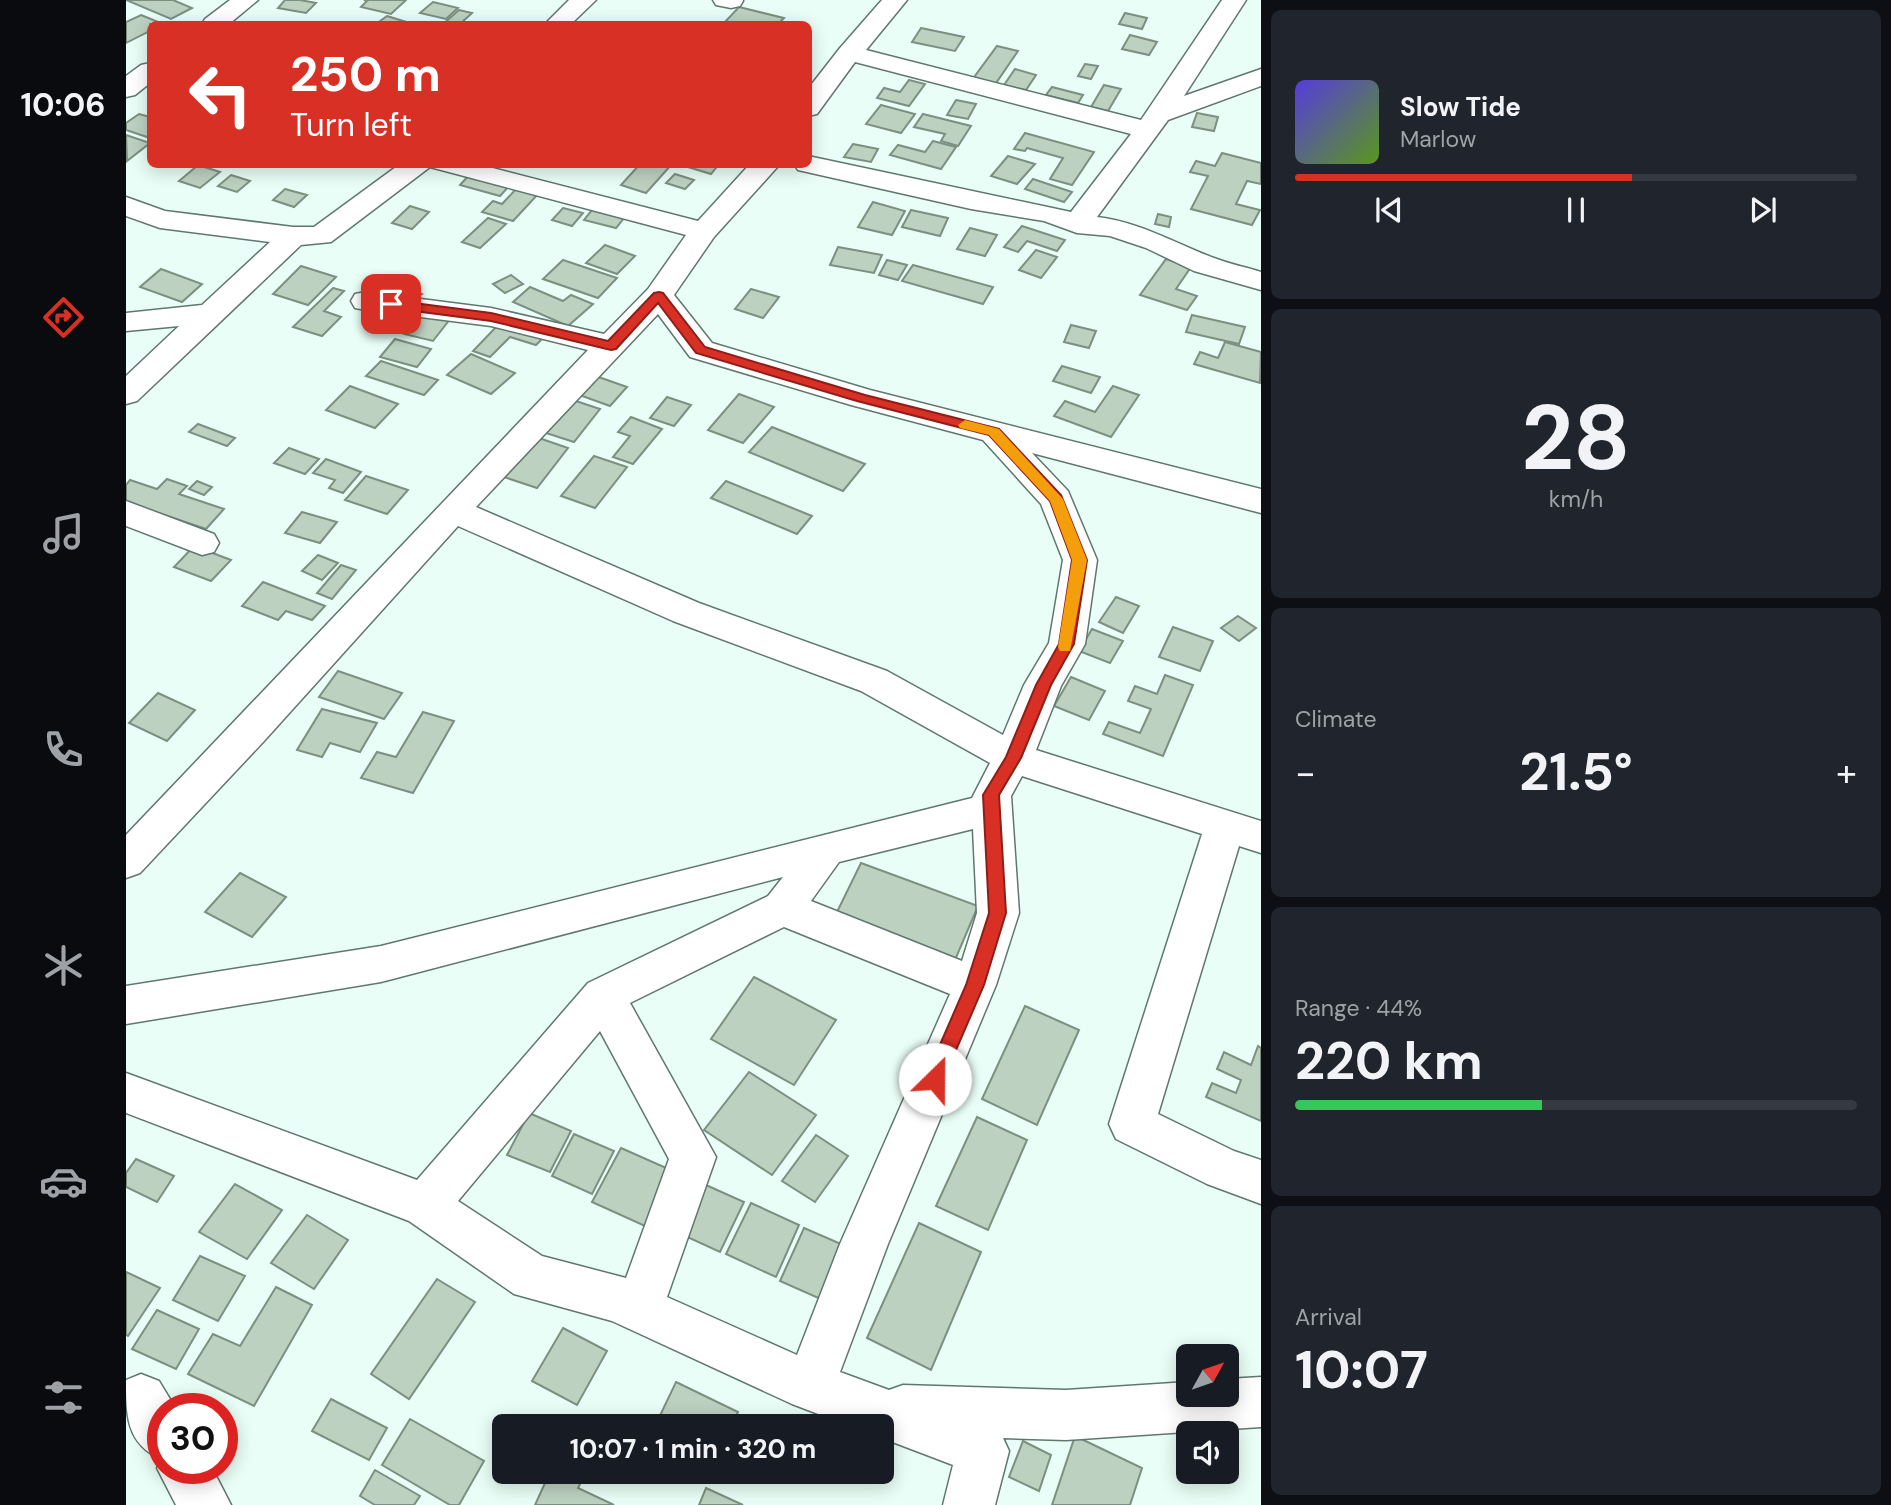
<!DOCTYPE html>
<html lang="en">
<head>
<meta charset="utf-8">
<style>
  body { margin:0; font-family:"DM Sans",sans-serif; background:#20242c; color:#f1f3f6; height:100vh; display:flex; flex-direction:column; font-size:26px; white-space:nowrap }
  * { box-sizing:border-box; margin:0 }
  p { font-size:23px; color:#9ea1a6 }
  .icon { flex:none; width:38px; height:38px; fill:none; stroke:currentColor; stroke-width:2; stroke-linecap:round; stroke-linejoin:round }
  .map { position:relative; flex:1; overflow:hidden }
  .details { display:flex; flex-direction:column; gap:10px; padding:10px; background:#0d0f14; width:630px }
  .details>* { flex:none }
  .top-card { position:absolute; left:21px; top:21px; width:665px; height:147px; border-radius:10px; box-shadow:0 4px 18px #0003; background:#d93025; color:#fff; overflow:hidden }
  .needle { width:46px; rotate:50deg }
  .fabs { position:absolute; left:1050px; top:1344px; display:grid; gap:14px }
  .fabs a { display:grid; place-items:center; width:63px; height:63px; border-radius:10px; background:#171b24; box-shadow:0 4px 18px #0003; font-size:35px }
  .speed { position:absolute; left:21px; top:1393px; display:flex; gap:14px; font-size:35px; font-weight:700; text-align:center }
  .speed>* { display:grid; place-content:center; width:91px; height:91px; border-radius:50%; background:#171b24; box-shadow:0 4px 18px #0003; line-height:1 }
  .speed .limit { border:10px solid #d22; background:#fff; color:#111 }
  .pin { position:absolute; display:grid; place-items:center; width:60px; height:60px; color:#fff; margin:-30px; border-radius:14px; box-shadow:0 4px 10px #0006 }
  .me { position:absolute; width:77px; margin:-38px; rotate:23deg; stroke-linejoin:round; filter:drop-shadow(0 0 5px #0008) }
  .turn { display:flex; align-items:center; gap:24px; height:147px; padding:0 28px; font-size:32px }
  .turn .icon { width:91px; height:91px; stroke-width:2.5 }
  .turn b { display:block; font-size:49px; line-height:60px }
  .big { font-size:52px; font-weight:700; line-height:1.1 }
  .details .card { flex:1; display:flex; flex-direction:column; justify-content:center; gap:10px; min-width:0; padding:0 24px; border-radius:10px; background:#20242c }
  .details .dial { align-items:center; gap:0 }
  .dial b { font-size:91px; line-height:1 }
  .song { display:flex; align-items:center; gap:21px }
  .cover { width:84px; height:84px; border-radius:10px; background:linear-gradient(135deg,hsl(250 70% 55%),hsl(90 70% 35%)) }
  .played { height:7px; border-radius:4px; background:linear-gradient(90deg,#d93025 60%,#363941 60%) }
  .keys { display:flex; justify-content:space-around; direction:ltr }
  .heat { display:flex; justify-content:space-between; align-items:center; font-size:38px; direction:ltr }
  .charge { height:10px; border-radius:5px; background:linear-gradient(90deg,#34c759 44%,#363941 0) }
  .trip { position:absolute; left:366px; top:1414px; width:402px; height:70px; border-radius:10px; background:#171b24; box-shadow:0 4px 18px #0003; font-weight:700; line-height:70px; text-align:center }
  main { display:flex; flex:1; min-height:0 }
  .tab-bar { display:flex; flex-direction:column; width:126px; justify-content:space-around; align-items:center; background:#090b0e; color:#9ea1a6 }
  .tab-bar .icon { width:49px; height:49px }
  .tab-bar .active { color:#d93025 }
  .tab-bar b { font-size:32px; color:#f1f3f6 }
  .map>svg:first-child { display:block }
  .building { fill:#bdd1c1; stroke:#7c8f80; stroke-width:2 }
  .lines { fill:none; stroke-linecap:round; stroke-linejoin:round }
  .minor-casing { stroke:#5f776e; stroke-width:3 }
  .minor { fill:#fff; fill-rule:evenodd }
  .route { fill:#d93025; stroke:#8d1f18; stroke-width:2 }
  .slow { fill:#f59e0b }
</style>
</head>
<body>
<main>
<nav class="tab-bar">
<b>10:06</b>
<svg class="icon active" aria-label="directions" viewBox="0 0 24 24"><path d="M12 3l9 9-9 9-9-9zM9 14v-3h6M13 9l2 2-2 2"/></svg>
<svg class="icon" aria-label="music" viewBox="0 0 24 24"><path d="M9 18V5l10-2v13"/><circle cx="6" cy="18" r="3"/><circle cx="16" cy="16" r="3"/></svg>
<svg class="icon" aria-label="phone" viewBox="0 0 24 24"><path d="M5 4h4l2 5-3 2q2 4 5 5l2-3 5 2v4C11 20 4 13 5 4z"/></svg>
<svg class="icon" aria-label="climate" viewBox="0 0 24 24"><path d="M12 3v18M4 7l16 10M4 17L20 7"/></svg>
<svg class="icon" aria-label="car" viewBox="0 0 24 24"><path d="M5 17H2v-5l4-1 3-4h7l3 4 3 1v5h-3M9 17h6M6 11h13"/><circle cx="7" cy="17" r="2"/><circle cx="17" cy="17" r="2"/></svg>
<svg class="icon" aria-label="filters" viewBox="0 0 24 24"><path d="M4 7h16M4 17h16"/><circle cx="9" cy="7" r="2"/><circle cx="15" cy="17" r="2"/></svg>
</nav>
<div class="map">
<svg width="1135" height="1505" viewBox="0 0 1135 1505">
  <rect width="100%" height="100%" fill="#e9fef6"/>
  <g class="building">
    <path d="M0 0H47L66 8 45 19Z"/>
    <path d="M159 0H174L190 3 180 13 152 8Z"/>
    <path d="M238 0H280L265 14 235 7 241 1Z"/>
    <path d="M307 2 332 8 320 19 294 13Z"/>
    <path d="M613 7 658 18 652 24H597Z"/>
    <path d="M333 10 346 13 334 24H317Z"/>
    <path d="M999 13 1021 18 1016 29 993 24Z"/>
    <path d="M15 15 37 24H24V31L0 43V22Z"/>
    <path d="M261 16 287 24H250Z"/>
    <path d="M795 28 838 37 829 51 786 42Z"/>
    <path d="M1004 35 1031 42 1023 55 996 49Z"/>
    <path d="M871 46 892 51 868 86 846 80Z"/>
    <path d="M959 64 972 66 965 79 952 76Z"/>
    <path d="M889 69 910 75 900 90 878 85Z"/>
    <path d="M783 80 799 84 783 106 751 98 758 88 774 92Z"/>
    <path d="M978 85 995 89 982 111 965 107Z"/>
    <path d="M926 87 957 95 952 103 920 95Z"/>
    <path d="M830 100 850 104 842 119 821 115Z"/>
    <path d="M755 105 789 114 775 133 740 124Z"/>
    <path d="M1071 113 1092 117 1088 131 1066 127Z"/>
    <path d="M13 114 24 117V138L0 130V123Z"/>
    <path d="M797 114 845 126 832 146 815 141 819 134 788 127Z"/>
    <path d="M899 133 968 152 946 185 924 179 937 158 901 148 899 151 888 149Z"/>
    <path d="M0 135 24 143 1 161Z"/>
    <path d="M807 141 830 147 815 169 764 155 772 145 799 152Z"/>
    <path d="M727 144 752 149 745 162 718 157Z"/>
    <path d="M1096 153 1135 163V184L1121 181 1110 204 1134 210 1126 225 1065 209 1082 176 1064 172 1070 161 1089 166Z"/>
    <path d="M882 156 909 164 891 184 865 176Z"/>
    <path d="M514 164H546L520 193 495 185Z"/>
    <path d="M552 164H593L585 174Z"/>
    <path d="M72 165 94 172 74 188 53 181Z"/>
    <path d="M345 173 385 184 374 196 334 185Z"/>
    <path d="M549 174 568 180 559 189 540 183Z"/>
    <path d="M105 175 124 181 111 192 92 186Z"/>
    <path d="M907 179 946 192 938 202 899 189Z"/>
    <path d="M392 187 413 193 387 221 356 212 367 201 376 204Z"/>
    <path d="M159 189 181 195 168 207 147 200Z"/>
    <path d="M747 202 779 211 766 235 732 227Z"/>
    <path d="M470 205 502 213 490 228 458 220Z"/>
    <path d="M284 206 303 212 286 229 266 223Z"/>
    <path d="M437 208 457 213 446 226 426 220Z"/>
    <path d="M785 210 822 218 814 236 776 227Z"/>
    <path d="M1032 214 1045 217 1043 227 1029 224Z"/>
    <path d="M362 218 380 224 354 248 336 242Z"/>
    <path d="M896 226 939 240 931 251 901 241 892 252 878 247Z"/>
    <path d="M844 228 871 235 859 256 831 249Z"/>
    <path d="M479 245 509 256 491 274 460 263Z"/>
    <path d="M712 247 756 255 748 273 704 265Z"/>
    <path d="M910 250 931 257 915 278 893 270Z"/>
    <path d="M1040 259 1065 267 1050 289 1071 296 1061 310 1014 295Z"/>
    <path d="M437 260 491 278 472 298 417 279Z"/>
    <path d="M761 260 781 265 772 280 753 275Z"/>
    <path d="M787 265 867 287 857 304 776 281Z"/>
    <path d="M175 266 210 277 182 305 147 294Z"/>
    <path d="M35 269 76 284 56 302 14 287Z"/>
    <path d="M385 275 397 284 379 293 367 284Z"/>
    <path d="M281 286 296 294 285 301 271 293Z"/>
    <path d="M404 287 437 301 445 295 467 304 442 326 387 302Z"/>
    <path d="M207 288 218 291 198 311 215 317 196 336 167 327Z"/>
    <path d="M625 289 653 297 637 318 609 309Z"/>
    <path d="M295 312 324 319 307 341 278 334Z"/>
    <path d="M1066 315 1119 327 1113 344 1060 332Z"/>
    <path d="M373 324 416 339 410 345 384 337 364 357 347 351Z"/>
    <path d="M945 325 970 331 963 348 938 342Z"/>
    <path d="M269 339 305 349 291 367 254 357Z"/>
    <path d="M1099 342 1135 352 1134 383 1068 364 1074 352 1092 358Z"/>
    <path d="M345 354 389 373 365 394 321 375Z"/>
    <path d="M255 361 312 380 298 395 240 376Z"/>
    <path d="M936 366 974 377 965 393 927 381Z"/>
    <path d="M464 374 501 387 484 406 448 393Z"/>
    <path d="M224 386 272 404 249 428 200 410Z"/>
    <path d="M987 386 1013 395 985 437 928 416 939 401 969 412Z"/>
    <path d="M613 394 648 407 617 443 582 430Z"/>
    <path d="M541 397 565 405 548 426 524 418Z"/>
    <path d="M447 400 474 409 448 442 420 433Z"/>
    <path d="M505 417 536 429 507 464 487 457 504 436 492 432Z"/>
    <path d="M72 424 109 438 101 446 63 432Z"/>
    <path d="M646 427 739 464 717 491 623 452Z"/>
    <path d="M410 437 442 448 411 488 378 477Z"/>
    <path d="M163 448 193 459 179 474 148 463Z"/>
    <path d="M468 456 501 467 469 508 435 496Z"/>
    <path d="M200 459 235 472 217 493 203 488 209 480 187 473Z"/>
    <path d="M240 476 282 490 261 514 219 500Z"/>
    <path d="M41 479 61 486 53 494 98 509 80 529 0 502V485L4 480 31 489Z"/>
    <path d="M71 481 86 487 78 495 63 489Z"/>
    <path d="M600 481 686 516 671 534 585 498Z"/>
    <path d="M176 512 211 522 194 543 159 533Z"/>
    <path d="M68 546 105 560 85 581 48 567Z"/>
    <path d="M192 555 212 563 196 580 176 571Z"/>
    <path d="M215 565 230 570 206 599 191 593Z"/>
    <path d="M137 582 199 606 186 620 160 611 152 620 116 606Z"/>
    <path d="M990 597 1013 606 997 633 973 622Z"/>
    <path d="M1112 616 1130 628 1113 641 1095 628Z"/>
    <path d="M1047 627 1087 641 1074 671 1033 657Z"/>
    <path d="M966 629 997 641 984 663 953 651Z"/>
    <path d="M212 671 276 693 258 719 193 697Z"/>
    <path d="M1039 675 1067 685 1037 756 977 734 983 722 1014 733 1025 709 1002 701 1009 686 1031 694Z"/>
    <path d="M945 677 979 691 963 720 928 706Z"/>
    <path d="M32 693 69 710 41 741 3 723Z"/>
    <path d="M196 709 251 723 234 752 204 743 196 757 171 750Z"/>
    <path d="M297 712 328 721 287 793 235 778 251 752 270 757Z"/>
    <path d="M735 863 852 906 829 960 710 914Z"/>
    <path d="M114 873 160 897 126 937 79 912Z"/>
    <path d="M628 977 710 1020 668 1085 585 1039Z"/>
    <path d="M899 1006 953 1030 911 1125 856 1099Z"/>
    <path d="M1132 1046 1135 1048V1121L1080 1097 1086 1083 1110 1093 1115 1080 1091 1069 1098 1052 1125 1065Z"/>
    <path d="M623 1072 690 1115 646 1175 578 1130Z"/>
    <path d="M403 1113 445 1131 424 1172 381 1155Z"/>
    <path d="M851 1117 901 1140 862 1230 810 1206Z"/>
    <path d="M448 1134 488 1151 466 1194 426 1176Z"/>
    <path d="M690 1135 722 1156 689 1202 656 1181Z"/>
    <path d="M495 1148 547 1171 519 1226 466 1202Z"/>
    <path d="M10 1159 48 1176 31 1202 0 1187V1173Z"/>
    <path d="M571 1181 618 1202 594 1252 546 1230Z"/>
    <path d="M109 1184 156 1210 121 1259 73 1232Z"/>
    <path d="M625 1203 673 1225 650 1277 600 1254Z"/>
    <path d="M181 1215 222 1240 188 1289 145 1263Z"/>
    <path d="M793 1223 855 1252 805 1370 741 1338Z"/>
    <path d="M678 1228 722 1247 699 1301 654 1281Z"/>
    <path d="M74 1256 119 1276 92 1321 47 1300Z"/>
    <path d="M0 1272 34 1288 2 1336 0 1335Z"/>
    <path d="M311 1279 349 1302 283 1399 245 1374Z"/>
    <path d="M150 1287 186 1305 128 1406 62 1374 87 1334 114 1346Z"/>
    <path d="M31 1310 73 1329 50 1369 6 1349Z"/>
    <path d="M437 1328 481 1351 451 1405 406 1381Z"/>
    <path d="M550 1382 612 1412 605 1426H529Z"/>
    <path d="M205 1399 261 1428 243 1460 186 1431Z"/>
    <path d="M284 1419 358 1461 333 1505H324L256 1465Z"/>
    <path d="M949 1436 1016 1468 1004 1505H926Z"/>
    <path d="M897 1441 925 1455 913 1491 883 1477Z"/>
    <path d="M249 1470 294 1496 288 1505H249L234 1496Z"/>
    <path d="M424 1472H460L452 1488 488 1505H409Z"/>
    <path d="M580 1488 617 1505H573Z"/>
  </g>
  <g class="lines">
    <g class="minor-casing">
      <g id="minor">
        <path d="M104 0H132L103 24H76L79 19Z"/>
        <path d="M443 0H470L445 24H419Z"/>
        <path d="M587 0H617V1L614 6 605 8 590 5Z"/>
        <path d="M756 0H781L740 50 1015 120 1096 0H1120L1058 96 1135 69V86L1042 120 971 217C1014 222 1048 243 1088 258 1103 264 1120 267 1135 272V290L1068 271 1020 248 984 236 951 233 918 221 845 209 672 170 668 164H682V156L945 212 1005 134 729 62 691 114 682 116V89L714 48Z"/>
        <path d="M24 63V83L9 95 0 97V76L15 65Z"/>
        <path d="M274 164H351L572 221 624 164H654L588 237 548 295 586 343 744 390 1135 489V513L906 453 942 491 971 560 959 644 935 686 910 750 1135 821V853L1113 846 1032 1114 1108 1151 1135 1160V1204L1081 1184 990 1139 983 1124 1076 834 896 776 885 796 893 913 870 985 762 1244 714 1372 763 1390 777 1385 940 1390 1062 1382V1395H1101V1379L1135 1377V1427L940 1440 877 1438 883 1451 869 1505H817L827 1465 756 1438V1426H724L666 1404 486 1321 388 1294 283 1221 0 1113V1073L291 1180 462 983 642 896 657 877 255 982 0 1024V986L255 946 846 798 864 763 735 691 547 621 332 526 138 741 14 873 0 878V835L462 350 365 326 240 310 229 308 225 301 229 294 240 292 365 308 478 334 522 289 560 235 304 167 205 242 175 245 11 401 0 404V376L53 326 0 331V313L76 305 144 242 34 228 0 216V197L39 211 167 227H188ZM532 314 564 357 725 405 857 440 915 504 937 560 923 643 898 685 877 735 761 671 573 603 350 507ZM847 829 851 913 836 961 685 901 713 862ZM658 927 824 994 714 1244 671 1355 541 1297 590 1157 504 1003ZM474 1031 543 1159 500 1278 416 1256 332 1201Z"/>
        <path d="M0 501 88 534 93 543 88 552 76 555 0 526Z"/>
        <path d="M15 1374 33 1381 50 1409H37V1468H86L105 1505H50L31 1468 35 1459C0 1444 0 1414 0 1380Z"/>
      </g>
    </g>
    <use href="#minor" class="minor"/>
  </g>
  <path class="route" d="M533 292 537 293 579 347 739 395 873 429 935 495 961 560 948 644 925 685 895 758 873 795 880 913 858 985 815 1085 809 1087 802 1085 799 1079 840 985 863 913 857 795 880 757 910 685 933 644 946 560 924 501 863 435 731 401 570 353 532 303 490 349 485 350 365 321 265 308 259 304 265 300 365 313 482 341 528 293Z"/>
  <path class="slow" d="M839 420 873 429 937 499 961 560 944 651H934L932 647 946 560 924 501 863 435 834 428 832 425Z"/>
</svg>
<div class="fabs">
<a><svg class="needle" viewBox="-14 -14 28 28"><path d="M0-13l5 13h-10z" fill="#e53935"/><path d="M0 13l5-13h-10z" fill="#9ea1a6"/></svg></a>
<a><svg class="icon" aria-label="sound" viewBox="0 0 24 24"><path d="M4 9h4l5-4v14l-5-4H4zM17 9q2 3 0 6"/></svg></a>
</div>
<div class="speed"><div class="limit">30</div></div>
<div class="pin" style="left:265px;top:304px;background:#d93025"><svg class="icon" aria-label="arrive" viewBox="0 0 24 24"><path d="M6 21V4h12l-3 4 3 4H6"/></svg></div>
<svg class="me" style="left:809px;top:1079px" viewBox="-20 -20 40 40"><circle r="19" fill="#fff"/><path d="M0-13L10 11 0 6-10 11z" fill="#d93025"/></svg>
<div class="trip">10:07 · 1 min · 320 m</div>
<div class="top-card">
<div class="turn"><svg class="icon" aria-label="left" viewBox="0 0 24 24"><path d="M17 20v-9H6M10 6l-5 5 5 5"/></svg><div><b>250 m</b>Turn left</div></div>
</div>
</div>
<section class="details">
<div class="card">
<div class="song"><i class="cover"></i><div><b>Slow Tide</b><p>Marlow</p></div></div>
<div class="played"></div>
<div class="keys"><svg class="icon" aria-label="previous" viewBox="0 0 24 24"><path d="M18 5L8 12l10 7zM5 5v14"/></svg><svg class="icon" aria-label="pause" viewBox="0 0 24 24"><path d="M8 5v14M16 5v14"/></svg><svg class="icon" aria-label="next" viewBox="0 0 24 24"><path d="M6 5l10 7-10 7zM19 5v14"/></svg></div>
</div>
<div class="card dial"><b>28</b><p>km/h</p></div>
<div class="card"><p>Climate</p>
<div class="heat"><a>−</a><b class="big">21.5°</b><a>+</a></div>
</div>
<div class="card"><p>Range · 44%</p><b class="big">220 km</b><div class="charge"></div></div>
<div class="card"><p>Arrival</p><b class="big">10:07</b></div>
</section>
</main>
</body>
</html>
